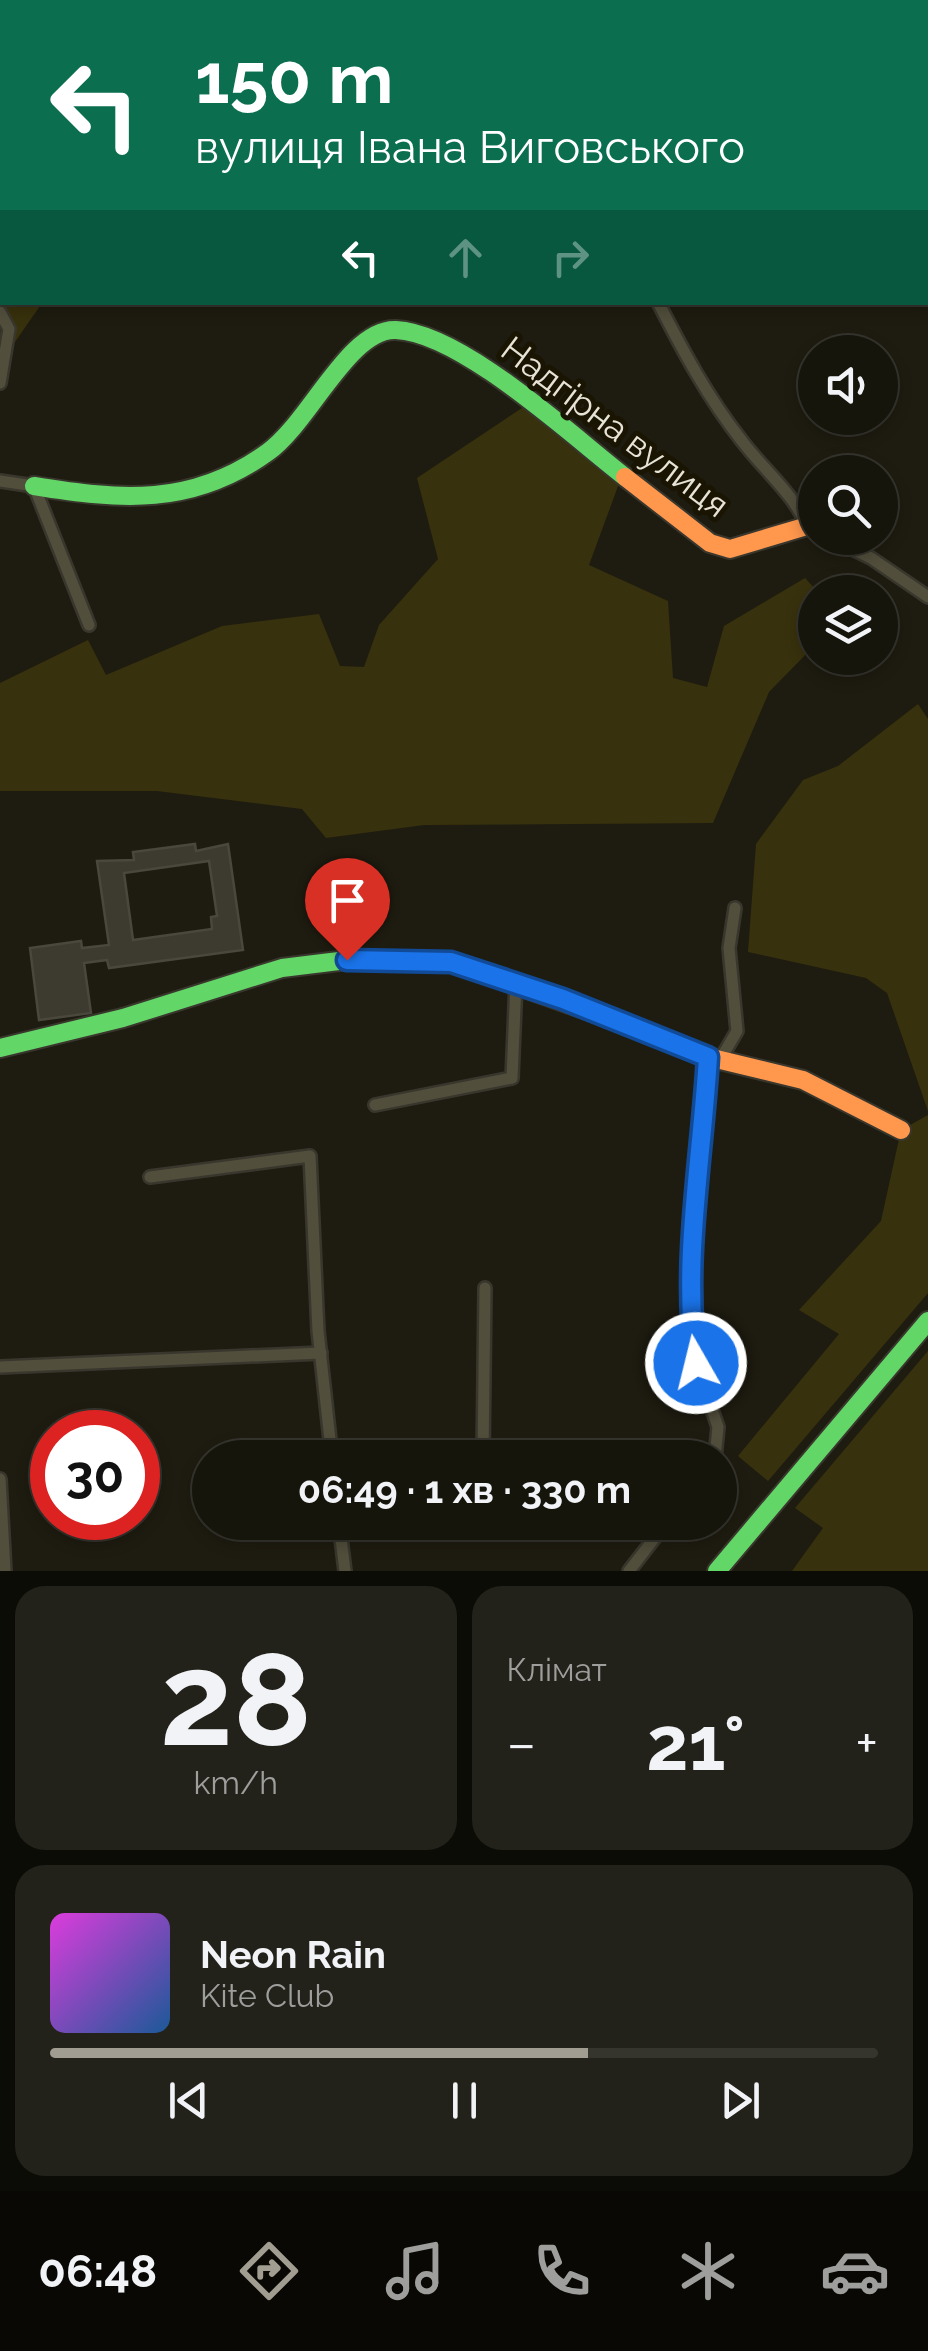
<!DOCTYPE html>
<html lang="uk">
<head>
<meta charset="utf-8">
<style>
  body { margin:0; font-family:Raleway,sans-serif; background:#23221a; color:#f1f3f6; height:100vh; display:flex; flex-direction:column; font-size:38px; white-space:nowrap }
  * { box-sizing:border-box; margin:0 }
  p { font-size:32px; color:#9e9f9d }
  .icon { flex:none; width:55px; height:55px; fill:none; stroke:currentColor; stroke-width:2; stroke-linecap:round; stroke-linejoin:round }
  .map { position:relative; height:1571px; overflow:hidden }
  .panel { display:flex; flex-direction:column; gap:15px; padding:15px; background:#0c0c07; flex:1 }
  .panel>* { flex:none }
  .top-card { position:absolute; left:0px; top:0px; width:930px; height:305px; box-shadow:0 5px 15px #0003,0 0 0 2px #35342d; background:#0b6e4f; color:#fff; overflow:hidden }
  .fabs { position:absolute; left:798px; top:335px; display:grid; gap:20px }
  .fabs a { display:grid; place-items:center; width:100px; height:100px; border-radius:50%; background:#16150c; box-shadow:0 5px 15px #0003,0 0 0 2px #35342d; font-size:50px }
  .speed { position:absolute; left:30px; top:1410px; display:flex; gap:20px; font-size:50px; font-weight:700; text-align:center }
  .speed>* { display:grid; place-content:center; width:130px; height:130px; border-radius:50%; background:#16150c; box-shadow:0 5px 15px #0003,0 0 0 2px #35342d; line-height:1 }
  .speed .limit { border:15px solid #d22; background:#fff; color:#111 }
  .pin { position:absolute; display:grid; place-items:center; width:85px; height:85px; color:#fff; margin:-102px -42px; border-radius:50% 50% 50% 0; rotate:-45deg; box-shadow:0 0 10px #0007 }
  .pin .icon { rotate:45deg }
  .me { position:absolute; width:110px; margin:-55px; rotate:352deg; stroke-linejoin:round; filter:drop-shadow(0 0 8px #0008) }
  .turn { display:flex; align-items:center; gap:35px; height:210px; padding:0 30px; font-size:45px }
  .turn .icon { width:130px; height:130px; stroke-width:2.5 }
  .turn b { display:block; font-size:70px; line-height:85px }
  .lanes { display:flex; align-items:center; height:95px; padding:0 30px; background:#0003; justify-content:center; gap:50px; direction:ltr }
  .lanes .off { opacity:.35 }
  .big { font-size:75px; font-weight:700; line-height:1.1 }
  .panel .card { flex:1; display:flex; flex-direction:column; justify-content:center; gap:15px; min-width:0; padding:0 35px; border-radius:30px; background:#23221a }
  .panel .dial { align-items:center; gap:0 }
  .dial b { font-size:130px; line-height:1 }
  .song { display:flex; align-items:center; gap:30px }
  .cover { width:120px; height:120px; border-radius:15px; background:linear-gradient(135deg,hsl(300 70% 55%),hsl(210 70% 35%)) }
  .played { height:10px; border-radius:5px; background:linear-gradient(90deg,#a19e91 65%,#35342d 65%) }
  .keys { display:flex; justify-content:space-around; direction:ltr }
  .heat { display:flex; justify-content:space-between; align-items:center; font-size:55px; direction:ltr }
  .panel .tiles { flex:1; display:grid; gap:15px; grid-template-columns:1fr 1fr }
  .card:last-child { grid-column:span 2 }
  .trip { position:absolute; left:192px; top:1440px; width:545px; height:100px; border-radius:50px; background:#16150c; box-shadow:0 5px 15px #0003,0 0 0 2px #35342d; font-weight:700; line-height:100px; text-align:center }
  .dock { display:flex; height:160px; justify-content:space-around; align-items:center; background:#090805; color:#9e9f9d }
  .dock .icon { width:70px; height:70px }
  .dock .current { color:#a19e91 }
  .dock b { font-size:45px; color:#f1f3f6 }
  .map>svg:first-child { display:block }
  .green { fill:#38310d }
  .building { fill:#3d3b30; stroke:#4a473d; stroke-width:2.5; fill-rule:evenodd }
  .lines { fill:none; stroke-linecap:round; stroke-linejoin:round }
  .street-casing { stroke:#39372d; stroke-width:16 }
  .fast-casing { stroke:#39372d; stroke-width:22 }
  .slow-casing { stroke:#39372d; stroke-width:22 }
  .street { stroke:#524e3c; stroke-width:11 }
  .fast { stroke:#63d668; stroke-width:18 }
  .slow { stroke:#ff974d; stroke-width:18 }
  .route-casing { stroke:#114b97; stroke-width:25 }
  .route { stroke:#1a73e8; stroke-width:18 }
  .labels { text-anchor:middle; stroke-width:10; stroke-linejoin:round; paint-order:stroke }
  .street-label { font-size:35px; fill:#e7e4d7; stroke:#1a1503 }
</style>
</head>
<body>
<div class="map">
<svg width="928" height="1571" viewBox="0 0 928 1571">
  <rect width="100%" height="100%" fill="#1e1c10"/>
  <g class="green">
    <path d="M2 186V302L42 303 8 352H0Z"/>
    <path d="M528 404 621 478 589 565 668 601 673 678 707 687 724 626 805 578 818 592 815 645 769 692 713 823 424 825 326 838 302 809 157 791H0V683L88 640 106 675 222 626 319 614 340 666 364 667 379 625 438 559 417 478Z"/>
    <path d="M918 704 928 719V1111L887 993 866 978 748 952 756 844 803 780 838 766Z"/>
    <path d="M928 1115V1293L768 1481 738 1456 839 1334 799 1310 881 1221 901 1130Z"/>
    <path d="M928 1351V1571H792L823 1528 795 1508Z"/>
  </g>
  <path class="building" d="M195 844 196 851 228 844 243 950 109 968 107 960 84 963 91 1013 39 1020 30 948 81 941 82 948 109 945 97 861 134 860 133 852ZM209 861 217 916 211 917 212 929 133 940 124 873Z"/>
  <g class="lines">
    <g class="street-casing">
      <g id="street">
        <path d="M773 0 776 2"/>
        <path d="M155 2 156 0"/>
        <path d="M361 2 362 0"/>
        <path d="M0 120 2 119"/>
        <path d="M928 194V196"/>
        <path d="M658 302C683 351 708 398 742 441 763 469 794 494 807 526L815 530"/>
        <path d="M0 312 9 329 0 383"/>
        <path d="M0 481 34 486 89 625"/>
        <path d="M830 538 871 558 928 597"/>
        <path d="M708 1057 689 1249V1309L696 1363 718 1427 715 1458"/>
        <path d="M720 1060 737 1031 729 948 735 908"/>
        <path d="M375 1105 512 1078 516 983"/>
        <path d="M150 1177 310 1156 318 1331 332 1458"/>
        <path d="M0 1367 321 1353"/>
        <path d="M483 1458 485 1288"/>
        <path d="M207 1475H210"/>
        <path d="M0 1479 5 1571"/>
        <path d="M339 1522 345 1571"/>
        <path d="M629 1571 667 1522"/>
      </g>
    </g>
    <g class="fast-casing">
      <g id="fast">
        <path d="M34 486C120 500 192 507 268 452 310 422 349 328 396 330 462 333 572 436 625 477"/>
        <path d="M0 1048 123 1018 282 968 347 960 451 962 612 1019"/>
        <path d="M717 1571 928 1321"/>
      </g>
    </g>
    <g class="slow-casing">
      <g id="slow">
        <path d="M625 477 710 543 730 549 807 526"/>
        <path d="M612 1019 708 1057 803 1080 901 1130"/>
      </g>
    </g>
    <use href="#street" class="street"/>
    <use href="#fast" class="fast"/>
    <use href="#slow" class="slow"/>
  </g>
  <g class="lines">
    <g class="route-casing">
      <path id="route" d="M347 960 451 962 563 999 708 1057C702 1160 682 1260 696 1363"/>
    </g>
    <use href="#route" class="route"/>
  </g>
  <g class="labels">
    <g class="street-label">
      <text transform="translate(615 427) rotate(37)" y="12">Надгірна вулиця</text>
    </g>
  </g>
</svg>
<div class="fabs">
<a><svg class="icon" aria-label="sound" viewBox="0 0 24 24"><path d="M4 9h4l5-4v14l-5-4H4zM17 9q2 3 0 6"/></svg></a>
<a><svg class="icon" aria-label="search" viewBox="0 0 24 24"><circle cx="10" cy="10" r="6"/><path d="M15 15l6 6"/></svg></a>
<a><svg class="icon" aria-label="layers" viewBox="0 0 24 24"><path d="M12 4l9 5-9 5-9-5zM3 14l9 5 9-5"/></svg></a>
</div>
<div class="speed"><div class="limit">30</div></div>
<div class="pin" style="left:347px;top:960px;background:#d93025"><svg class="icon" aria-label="arrive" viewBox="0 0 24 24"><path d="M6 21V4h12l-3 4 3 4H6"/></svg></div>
<svg class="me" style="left:696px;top:1363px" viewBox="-20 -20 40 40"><circle r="17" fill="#1a73e8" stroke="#fff" stroke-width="3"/><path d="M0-11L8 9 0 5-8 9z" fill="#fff"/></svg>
<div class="trip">06:49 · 1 хв · 330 m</div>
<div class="top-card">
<div class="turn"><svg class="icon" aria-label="left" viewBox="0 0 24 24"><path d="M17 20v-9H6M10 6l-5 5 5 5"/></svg><div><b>150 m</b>вулиця Івана Виговського</div></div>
<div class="lanes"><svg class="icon" aria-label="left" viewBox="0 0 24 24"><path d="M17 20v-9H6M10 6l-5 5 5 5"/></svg><svg class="icon off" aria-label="ahead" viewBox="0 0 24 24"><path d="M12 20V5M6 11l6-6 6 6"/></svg><svg class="icon off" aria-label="right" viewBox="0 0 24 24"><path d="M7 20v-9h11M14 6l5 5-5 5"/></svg></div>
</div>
</div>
<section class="panel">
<div class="tiles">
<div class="card dial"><b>28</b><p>km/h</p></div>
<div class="card"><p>Клімат</p>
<div class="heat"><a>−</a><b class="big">21°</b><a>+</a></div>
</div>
<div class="card">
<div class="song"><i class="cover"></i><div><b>Neon Rain</b><p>Kite Club</p></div></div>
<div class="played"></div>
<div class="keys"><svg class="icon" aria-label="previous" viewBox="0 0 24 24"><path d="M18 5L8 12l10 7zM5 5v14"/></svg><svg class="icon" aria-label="pause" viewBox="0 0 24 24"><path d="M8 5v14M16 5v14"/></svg><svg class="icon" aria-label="next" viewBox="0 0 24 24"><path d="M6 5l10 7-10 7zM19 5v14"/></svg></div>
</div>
</div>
</section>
<nav class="dock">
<b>06:48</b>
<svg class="icon current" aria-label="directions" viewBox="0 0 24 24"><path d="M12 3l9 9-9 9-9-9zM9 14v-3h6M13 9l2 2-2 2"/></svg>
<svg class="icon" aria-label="music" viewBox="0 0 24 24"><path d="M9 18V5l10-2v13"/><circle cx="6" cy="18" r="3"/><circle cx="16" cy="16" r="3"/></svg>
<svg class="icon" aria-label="phone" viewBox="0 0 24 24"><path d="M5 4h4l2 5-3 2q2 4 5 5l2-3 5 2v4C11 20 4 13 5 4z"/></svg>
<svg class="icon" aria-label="climate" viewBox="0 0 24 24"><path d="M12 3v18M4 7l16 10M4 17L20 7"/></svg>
<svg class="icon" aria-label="car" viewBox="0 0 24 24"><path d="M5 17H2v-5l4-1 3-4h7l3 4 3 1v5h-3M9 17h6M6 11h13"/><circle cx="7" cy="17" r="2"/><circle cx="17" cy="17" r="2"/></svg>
</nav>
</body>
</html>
